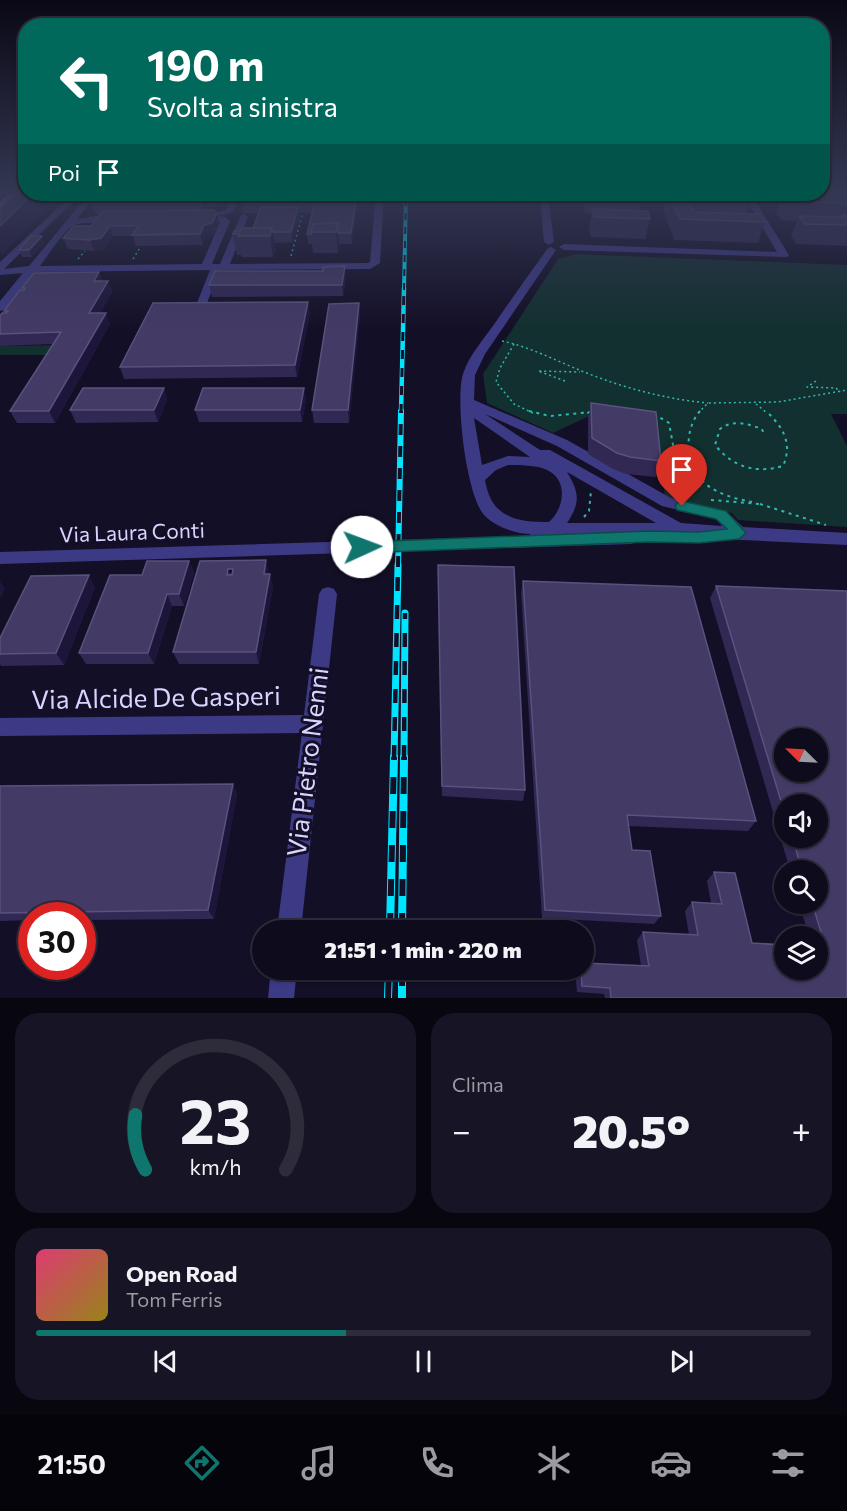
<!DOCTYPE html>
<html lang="it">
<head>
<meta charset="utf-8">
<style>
  body { margin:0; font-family:Commissioner,sans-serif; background:#171425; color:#f1f3f6; height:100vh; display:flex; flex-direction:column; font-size:22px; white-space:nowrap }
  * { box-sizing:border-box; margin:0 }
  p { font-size:20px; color:#9b9ba3 }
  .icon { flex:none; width:33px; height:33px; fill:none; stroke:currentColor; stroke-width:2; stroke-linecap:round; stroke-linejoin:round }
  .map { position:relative; height:998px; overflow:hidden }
  .side { display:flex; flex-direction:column; gap:15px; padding:15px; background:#08060f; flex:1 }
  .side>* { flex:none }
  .banner { position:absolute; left:18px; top:18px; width:812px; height:183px; border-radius:24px; box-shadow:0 2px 4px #0004,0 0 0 2px #2e2b3b; background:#00695c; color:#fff; overflow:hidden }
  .needle { width:39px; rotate:294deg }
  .controls { position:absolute; left:774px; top:728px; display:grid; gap:12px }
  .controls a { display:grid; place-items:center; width:54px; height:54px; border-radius:50%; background:#0e0b1c; box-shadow:0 2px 4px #0004,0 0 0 2px #2e2b3b; font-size:30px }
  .speed { position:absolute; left:18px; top:902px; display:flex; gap:12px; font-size:30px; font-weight:700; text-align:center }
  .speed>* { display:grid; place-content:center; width:78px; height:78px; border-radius:50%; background:#0e0b1c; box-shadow:0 2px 4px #0004,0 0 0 2px #2e2b3b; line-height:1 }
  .speed .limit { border:9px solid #d22; background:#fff; color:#111 }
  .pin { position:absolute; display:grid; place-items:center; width:51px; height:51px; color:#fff; margin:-62px -26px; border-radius:50% 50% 50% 0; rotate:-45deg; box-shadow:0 0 6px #0007 }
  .pin .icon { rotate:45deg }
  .me { position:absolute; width:66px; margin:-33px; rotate:88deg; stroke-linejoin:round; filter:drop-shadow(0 0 4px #0008) }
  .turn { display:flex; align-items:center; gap:21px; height:126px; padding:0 30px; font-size:27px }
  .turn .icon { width:78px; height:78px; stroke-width:2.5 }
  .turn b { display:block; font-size:42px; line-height:51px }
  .then { display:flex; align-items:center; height:57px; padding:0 30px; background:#0003; gap:12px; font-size:22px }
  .big { font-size:45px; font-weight:800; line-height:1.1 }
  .side .tile { flex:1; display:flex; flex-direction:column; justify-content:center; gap:9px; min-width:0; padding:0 21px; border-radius:24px; background:#171425 }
  .side .dial { align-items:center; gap:0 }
  .dial svg { height:156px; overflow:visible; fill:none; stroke:#2e2b3b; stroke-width:7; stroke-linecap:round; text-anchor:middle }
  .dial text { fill:#f1f3f6; stroke:none }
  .song { display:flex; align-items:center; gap:18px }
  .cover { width:72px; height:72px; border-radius:9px; background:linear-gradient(135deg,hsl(340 70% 55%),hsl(50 70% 35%)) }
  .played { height:6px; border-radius:3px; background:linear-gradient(90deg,#0f766e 40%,#2e2b3b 40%) }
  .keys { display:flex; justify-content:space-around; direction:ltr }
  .heat { display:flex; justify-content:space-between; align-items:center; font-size:33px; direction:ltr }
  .side .tiles { flex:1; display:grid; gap:15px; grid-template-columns:1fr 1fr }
  .tile:last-child { grid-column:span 2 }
  .trip { position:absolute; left:252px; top:920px; width:342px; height:60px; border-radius:30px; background:#0e0b1c; box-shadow:0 2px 4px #0004,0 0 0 2px #2e2b3b; font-weight:800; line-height:60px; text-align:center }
  .menu { display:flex; height:96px; justify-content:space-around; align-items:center; background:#06040b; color:#9b9ba3 }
  .menu .icon { width:42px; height:42px }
  .menu .selected { color:#0f766e }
  .menu b { font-size:27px; color:#f1f3f6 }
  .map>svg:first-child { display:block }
  .green { fill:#12302f }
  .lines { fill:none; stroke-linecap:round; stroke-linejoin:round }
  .path-far1 { stroke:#2fb8b0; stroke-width:1.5; stroke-dasharray:2 3; stroke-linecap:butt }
  .path { stroke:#2fb8b0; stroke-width:2; stroke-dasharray:3 4.5; stroke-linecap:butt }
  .minor { fill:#3d3a85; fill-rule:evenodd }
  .major { fill:#c25bff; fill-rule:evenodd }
  .rail-far4-casing { stroke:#00e5ff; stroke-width:4 }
  .rail-far3-casing { stroke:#00e5ff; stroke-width:4.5 }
  .rail-far2-casing { stroke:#00e5ff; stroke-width:6 }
  .rail-far1-casing { stroke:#00e5ff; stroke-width:7 }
  .rail-casing { stroke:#00e5ff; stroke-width:8 }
  .rail-far4 { stroke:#130f26; stroke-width:2; stroke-dasharray:7; stroke-linecap:butt }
  .rail-far3 { stroke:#130f26; stroke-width:3; stroke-dasharray:9; stroke-linecap:butt }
  .rail-far2 { stroke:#130f26; stroke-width:4; stroke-dasharray:11; stroke-linecap:butt }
  .rail-far1 { stroke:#130f26; stroke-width:4.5; stroke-dasharray:14; stroke-linecap:butt }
  .rail { stroke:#130f26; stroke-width:6; stroke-dasharray:17; stroke-linecap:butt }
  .wall { fill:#312854; fill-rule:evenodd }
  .shaded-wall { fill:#1d163a }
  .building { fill:#433a66; stroke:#5a527e; stroke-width:1.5; fill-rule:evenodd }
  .route { fill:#0f766e; stroke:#0a4d48; stroke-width:1.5 }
  .labels { text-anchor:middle; stroke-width:6; stroke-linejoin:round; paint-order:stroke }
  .street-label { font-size:21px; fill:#d9d4ff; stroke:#130f26 }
  .near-street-label { font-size:26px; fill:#d9d4ff; stroke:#130f26 }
</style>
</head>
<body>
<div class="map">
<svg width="847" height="998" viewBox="0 0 847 998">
  <rect width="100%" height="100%" fill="#130f26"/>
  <g class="green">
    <path d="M576 254 847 265V414H831L847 446V527L738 520 732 513 690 506 665 497 656 426 587 417 553 433 487 403 483 374 558 259Z"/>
    <path d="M58 345 52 355H0V346Z"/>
  </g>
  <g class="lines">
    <g class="path-far1">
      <path d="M291 256 302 216 298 217"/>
      <path d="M78 259 85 251"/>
      <path d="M133 259 141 246"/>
      <path d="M502 341C530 347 557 361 584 372 624 388 665 399 708 403"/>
      <path d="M514 344 500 368 496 382 514 404 533 413"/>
      <path d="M565 381 538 371 580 372"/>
      <path d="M816 381 807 387 836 388 840 392"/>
      <path d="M756 404 767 413"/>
      <path d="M587 413 592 412"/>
      <path d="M698 413 708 403 778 402 847 390"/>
    </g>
    <g class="path">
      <path d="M529 411 550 416 592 412"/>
      <path d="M700 411C682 432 686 468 707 485 720 495 737 499 752 502"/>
      <path d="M654 414 669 423 682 494"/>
      <path d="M763 432 762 429C748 424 733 419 720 429L715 445C733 467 755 474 783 466 793 443 783 427 766 411"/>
      <path d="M711 500 760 504"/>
      <path d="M760 504 826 525"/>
      <path d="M584 517 589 511 591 491"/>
    </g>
    <g class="minor">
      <path d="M0 191H6L0 196Z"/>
      <path d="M833 191H841L847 197V205Z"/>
      <path d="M73 194H81L4 269 29 266 89 194H97L77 219C90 217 109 212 120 219 108 227 87 219 73 226 64 230 47 257 40 266L202 264 220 222 199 221 194 218 226 210 233 194H241L233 212 218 216 225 217 230 221 212 264H220L240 217 244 214 248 217 230 264 368 263 370 262 376 194H384L380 263 370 269 220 270 205 308 200 311 195 308 210 270 35 272 4 310 0 311V301L23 273 0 275V262Z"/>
      <path d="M540 194H548L554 242 549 245 544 242Z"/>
      <path d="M743 194H751L789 255 787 257 564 250 559 247 564 244 777 252Z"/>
      <path d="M551 247 556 250 485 354 475 375 474 400 567 440 671 498 726 511 743 527 847 533V545L637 535 639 538 637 542 631 544 0 564V552L527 536 531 534C516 534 496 527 485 516 466 497 455 399 463 374 469 355 484 339 495 323 512 298 530 273 548 248ZM485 414 557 446 662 506 716 519 722 526 681 523 550 450H540ZM474 418 530 457 508 456 482 465ZM508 465C520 465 536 465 547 470 569 480 564 509 549 522 515 522 491 517 485 480L496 470ZM567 472 656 523H567C581 502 579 492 567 472ZM555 534H581L554 535Z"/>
      <path d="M328 587 334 589 337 594 301 930H277L302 733 0 736V718L304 715 319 594 322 589Z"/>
      <path d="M271 969H297L294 998H268Z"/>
    </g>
    <path class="major" d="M12 191H21L0 209V201Z"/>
    <g class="rail-far4-casing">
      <path id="rail-far4" d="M404 290 406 194"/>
    </g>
    <g class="rail-far3-casing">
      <path id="rail-far3" d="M401 413 404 288"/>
    </g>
    <g class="rail-far2-casing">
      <path id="rail-far2" d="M398 567 401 411"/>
    </g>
    <g class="rail-far1-casing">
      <g id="rail-far1">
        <path d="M394 759 398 565"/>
        <path d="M404 759 405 613"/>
      </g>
    </g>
    <g class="rail-casing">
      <g id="rail">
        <path d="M390 930 394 757"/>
        <path d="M402 930 404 757"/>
        <path d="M402 969V998"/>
        <path d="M388 998 389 969"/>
      </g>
    </g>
    <use href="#rail-far4" class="rail-far4"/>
    <use href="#rail-far3" class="rail-far3"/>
    <use href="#rail-far2" class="rail-far2"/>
    <use href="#rail-far1" class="rail-far1"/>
    <use href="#rail" class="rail"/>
  </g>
  <g class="wall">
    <path d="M822 191H830L828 195 847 200V211L845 215H847V246L796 244 791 236 797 221 781 220 776 212 780 201H769L765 194H822Z"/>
    <path d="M222 194 215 207H207L206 210 217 213 219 224 215 234 207 236 202 245 136 246 133 236H113L104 249 94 251 68 249 63 238 91 226 100 214H95L92 203Z"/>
    <path d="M581 194H642V195L639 210 650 219 645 239 591 237 589 229 592 213H585L584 206 586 195Z"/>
    <path d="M656 194H748L751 199 746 214 765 222 758 243 674 240 663 209 666 197H657Z"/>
    <path d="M345 202 357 212 352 244H339L338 253H313L312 244H308L307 234 312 213H299L300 218 292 242 274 243 276 249 273 257H242L241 255H237L233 234 240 231 253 228 259 213H243L241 203Z"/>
    <path d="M42 236 44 243 32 257H22L19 250Z"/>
    <path d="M99 272 102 281H108L112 292 100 313 110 324 55 423H17L10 411 53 344 0 346V316L5 313 4 311 23 290 22 288Z"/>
    <path d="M346 277 343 296 212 297 209 285Z"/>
    <path d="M359 303 360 315 349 423H314L312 410Z"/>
    <path d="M310 313 297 377 124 379 120 367Z"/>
    <path d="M164 388 167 400 158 422 76 423 70 410Z"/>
    <path d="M306 400 302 422H199L195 410Z"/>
    <path d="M591 403 661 461 656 477 626 474 613 469 588 454V419Z"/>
    <path d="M189 561 194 573 184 606H172L154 664H86L79 653 142 575Z"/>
    <path d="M200 561 269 573 273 587 259 664H179L173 652ZM228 569H233V573H227Z"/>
    <path d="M438 565 525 790 523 801 442 796Z"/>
    <path d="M523 581 756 821 748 831 629 826 632 850 661 916 654 924 542 918 521 593Z"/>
    <path d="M716 586 847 591V998H605L604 994 577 992 575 970 584 969V963L641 966 637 940 643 932 689 935 685 911 692 902 711 903 707 881 714 872 735 873 752 943 784 945V969H818V936H809L799 903H818V870H790L710 598ZM784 738H818V771H784ZM784 804H818V837H784Z"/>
    <path d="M95 587 64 665 1 666 0 664V638Z"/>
    <path d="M233 784 237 794 214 919 82 920V915H32V920L0 921V786Z"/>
  </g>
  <g class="shaded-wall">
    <path d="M33 194H60L2 255 0 251V226Z"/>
    <path d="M215 194H222L215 207 213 197Z"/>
    <path d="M344 194H347L344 212 343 202Z"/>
    <path d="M205 197 207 207 204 213 202 203Z"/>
    <path d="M356 202 357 212 352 244 351 233Z"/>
    <path d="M298 207 300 218 292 242 291 232Z"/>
    <path d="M217 213 219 224 215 234 207 236 202 245 200 234 204 225Z"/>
    <path d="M338 223 339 244 338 253 336 232Z"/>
    <path d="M110 226 113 236 104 249 94 251 90 240Z"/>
    <path d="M272 228 276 249 273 257 270 236Z"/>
    <path d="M42 236 44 243 32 257 29 250Z"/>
    <path d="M345 266 346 277 343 296 342 285Z"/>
    <path d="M99 272 103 283 94 281Z"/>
    <path d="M108 281 112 292 93 325 89 313Z"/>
    <path d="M308 302 310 313 297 377 295 365Z"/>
    <path d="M359 303 360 315 349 423 348 410Z"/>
    <path d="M106 313 110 324 55 423 49 411Z"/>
    <path d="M164 388 167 400 158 422 154 410Z"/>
    <path d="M304 388 306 400 302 422 300 410Z"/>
    <path d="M266 560 269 573 267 587 264 574Z"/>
    <path d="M189 561 194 573 184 606 179 594Z"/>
    <path d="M270 574 273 587 259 664 256 652Z"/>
    <path d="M89 575 95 587 64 665 56 653Z"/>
    <path d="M0 581 5 589 0 599Z"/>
    <path d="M167 594 172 606 154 664 148 653Z"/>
    <path d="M233 784 237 794 214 919 208 910Z"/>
  </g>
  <g class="building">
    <path d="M20 191H26V194H33L0 226V209Z"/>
    <path d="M99 194H215L213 197H205L202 203H92Z"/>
    <path d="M245 194H344L343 202H356L351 233H338V223L313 224 311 234H307L315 202 241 203Z"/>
    <path d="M596 194H642V195Z"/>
    <path d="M669 194H748L751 199 687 197 694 212 760 214 765 222 680 219Z"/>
    <path d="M784 194H842L847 200V204L788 200Z"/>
    <path d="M261 207H298L291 232H273L272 228H253Z"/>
    <path d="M593 209 648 211 650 219 594 217Z"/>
    <path d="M214 210 217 213 212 223 204 225 200 234 132 235 139 226H110L101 238 90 240 63 238 74 226H91L103 211Z"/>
    <path d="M842 215H847V225L805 224 799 216 844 217Z"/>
    <path d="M338 223 336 232H311L313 224Z"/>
    <path d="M241 228H272L270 236H238L239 234H233L234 231H240Z"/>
    <path d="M31 236H42L29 250H19Z"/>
    <path d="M345 266 342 285H209L215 271H323V267Z"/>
    <path d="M99 272 94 281H108L89 313H106L49 411H10L61 332 0 334V316L2 313H6L8 311H4L20 290H24L25 288H22L34 273Z"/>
    <path d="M308 302 295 365 120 367 153 303Z"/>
    <path d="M359 303 348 410H312L329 304Z"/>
    <path d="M83 388H164L154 410H70Z"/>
    <path d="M203 388H304L300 410H195Z"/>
    <path d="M591 403 656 412 661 461 630 457 617 453 592 438Z"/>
    <path d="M266 560 264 574H270L256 652H173L200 561ZM228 569H233L232 575H227Z"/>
    <path d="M147 561H189L179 594H167L148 653H79L110 575H142Z"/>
    <path d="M438 565 514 567 525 790 442 786Z"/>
    <path d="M89 575 56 653 0 654V638L31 576Z"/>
    <path d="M523 581 691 587 756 821 627 815 632 850 650 851 661 916 545 910Z"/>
    <path d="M716 586 847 591V998H611L610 988 582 986 581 969H584V963L649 966 643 932 698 935 692 902 722 904 714 872 735 873 752 943 784 945V969H818V947L826 948 812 903H818V870H802L792 837H818V804H784V811ZM784 738H818V771H784Z"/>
    <path d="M233 784 208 910 0 913V786Z"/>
  </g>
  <linearGradient id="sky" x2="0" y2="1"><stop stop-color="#0a0815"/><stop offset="0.58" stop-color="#333752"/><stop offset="1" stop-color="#333752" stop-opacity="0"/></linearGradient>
  <rect width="847" height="330" fill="url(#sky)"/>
  <path class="route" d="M682 501 726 511 746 533 739 539 699 543 649 542 362 553 356 551 354 547 356 543 362 542 649 531 699 532 727 529 716 519 677 510 675 506 677 503Z"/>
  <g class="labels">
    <g class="street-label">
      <text transform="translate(132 533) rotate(-2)" y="7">Via Laura Conti</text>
    </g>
    <g class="near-street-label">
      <text transform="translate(156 698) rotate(-1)" y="9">Via Alcide De Gasperi</text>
      <text transform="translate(308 762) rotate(-83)" y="9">Via Pietro Nenni</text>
    </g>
  </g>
</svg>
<div class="controls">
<a><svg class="needle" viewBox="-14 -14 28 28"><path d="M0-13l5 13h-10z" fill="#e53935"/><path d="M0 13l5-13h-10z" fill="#9b9ba3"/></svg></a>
<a><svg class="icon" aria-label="sound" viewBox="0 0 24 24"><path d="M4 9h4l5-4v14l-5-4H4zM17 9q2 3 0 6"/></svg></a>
<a><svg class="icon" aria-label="search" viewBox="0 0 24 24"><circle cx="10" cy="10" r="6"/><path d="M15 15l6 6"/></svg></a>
<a><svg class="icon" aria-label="layers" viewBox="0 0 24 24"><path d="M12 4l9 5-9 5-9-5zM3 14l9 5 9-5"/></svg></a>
</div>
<div class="speed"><div class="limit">30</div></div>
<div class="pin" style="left:682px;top:506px;background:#d93025"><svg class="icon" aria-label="arrive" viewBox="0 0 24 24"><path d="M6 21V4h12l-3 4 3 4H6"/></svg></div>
<svg class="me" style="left:362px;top:547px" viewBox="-20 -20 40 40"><circle r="19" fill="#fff"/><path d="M0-13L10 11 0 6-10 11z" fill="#0f766e"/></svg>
<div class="trip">21:51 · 1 min · 220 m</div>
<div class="banner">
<div class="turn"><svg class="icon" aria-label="left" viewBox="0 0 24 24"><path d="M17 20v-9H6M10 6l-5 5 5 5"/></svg><div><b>190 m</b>Svolta a sinistra</div></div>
<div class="then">Poi<svg class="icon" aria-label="arrive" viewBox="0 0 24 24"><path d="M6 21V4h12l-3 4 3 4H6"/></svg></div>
</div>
</div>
<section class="side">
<div class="tiles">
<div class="tile dial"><svg viewBox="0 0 100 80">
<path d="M14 69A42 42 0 1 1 86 69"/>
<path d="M14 69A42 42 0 0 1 9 41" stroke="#0f766e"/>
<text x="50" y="56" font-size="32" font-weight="700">23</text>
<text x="50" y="72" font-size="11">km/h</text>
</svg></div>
<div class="tile"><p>Clima</p>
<div class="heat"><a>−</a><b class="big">20.5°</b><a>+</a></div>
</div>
<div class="tile">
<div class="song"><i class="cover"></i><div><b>Open Road</b><p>Tom Ferris</p></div></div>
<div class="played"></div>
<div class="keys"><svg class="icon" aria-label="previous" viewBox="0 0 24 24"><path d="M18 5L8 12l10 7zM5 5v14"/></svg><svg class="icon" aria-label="pause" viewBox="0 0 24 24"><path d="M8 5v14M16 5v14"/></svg><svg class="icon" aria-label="next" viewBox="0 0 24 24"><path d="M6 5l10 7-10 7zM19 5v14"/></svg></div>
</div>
</div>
</section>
<nav class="menu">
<b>21:50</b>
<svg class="icon selected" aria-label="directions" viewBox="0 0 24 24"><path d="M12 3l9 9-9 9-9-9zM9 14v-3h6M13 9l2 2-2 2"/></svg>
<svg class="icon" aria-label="music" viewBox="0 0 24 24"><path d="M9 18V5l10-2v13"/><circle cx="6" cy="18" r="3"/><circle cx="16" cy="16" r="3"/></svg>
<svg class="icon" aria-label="phone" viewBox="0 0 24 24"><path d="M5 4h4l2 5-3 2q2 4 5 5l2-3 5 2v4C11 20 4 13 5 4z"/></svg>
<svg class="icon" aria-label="climate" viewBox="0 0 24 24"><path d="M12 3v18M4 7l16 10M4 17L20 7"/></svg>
<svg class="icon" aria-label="car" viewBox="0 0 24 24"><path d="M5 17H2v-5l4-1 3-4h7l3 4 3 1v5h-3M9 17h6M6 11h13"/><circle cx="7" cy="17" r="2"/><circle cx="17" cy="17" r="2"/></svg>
<svg class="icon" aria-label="filters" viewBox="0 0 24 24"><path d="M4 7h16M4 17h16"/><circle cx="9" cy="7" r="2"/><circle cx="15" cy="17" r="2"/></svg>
</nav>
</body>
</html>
